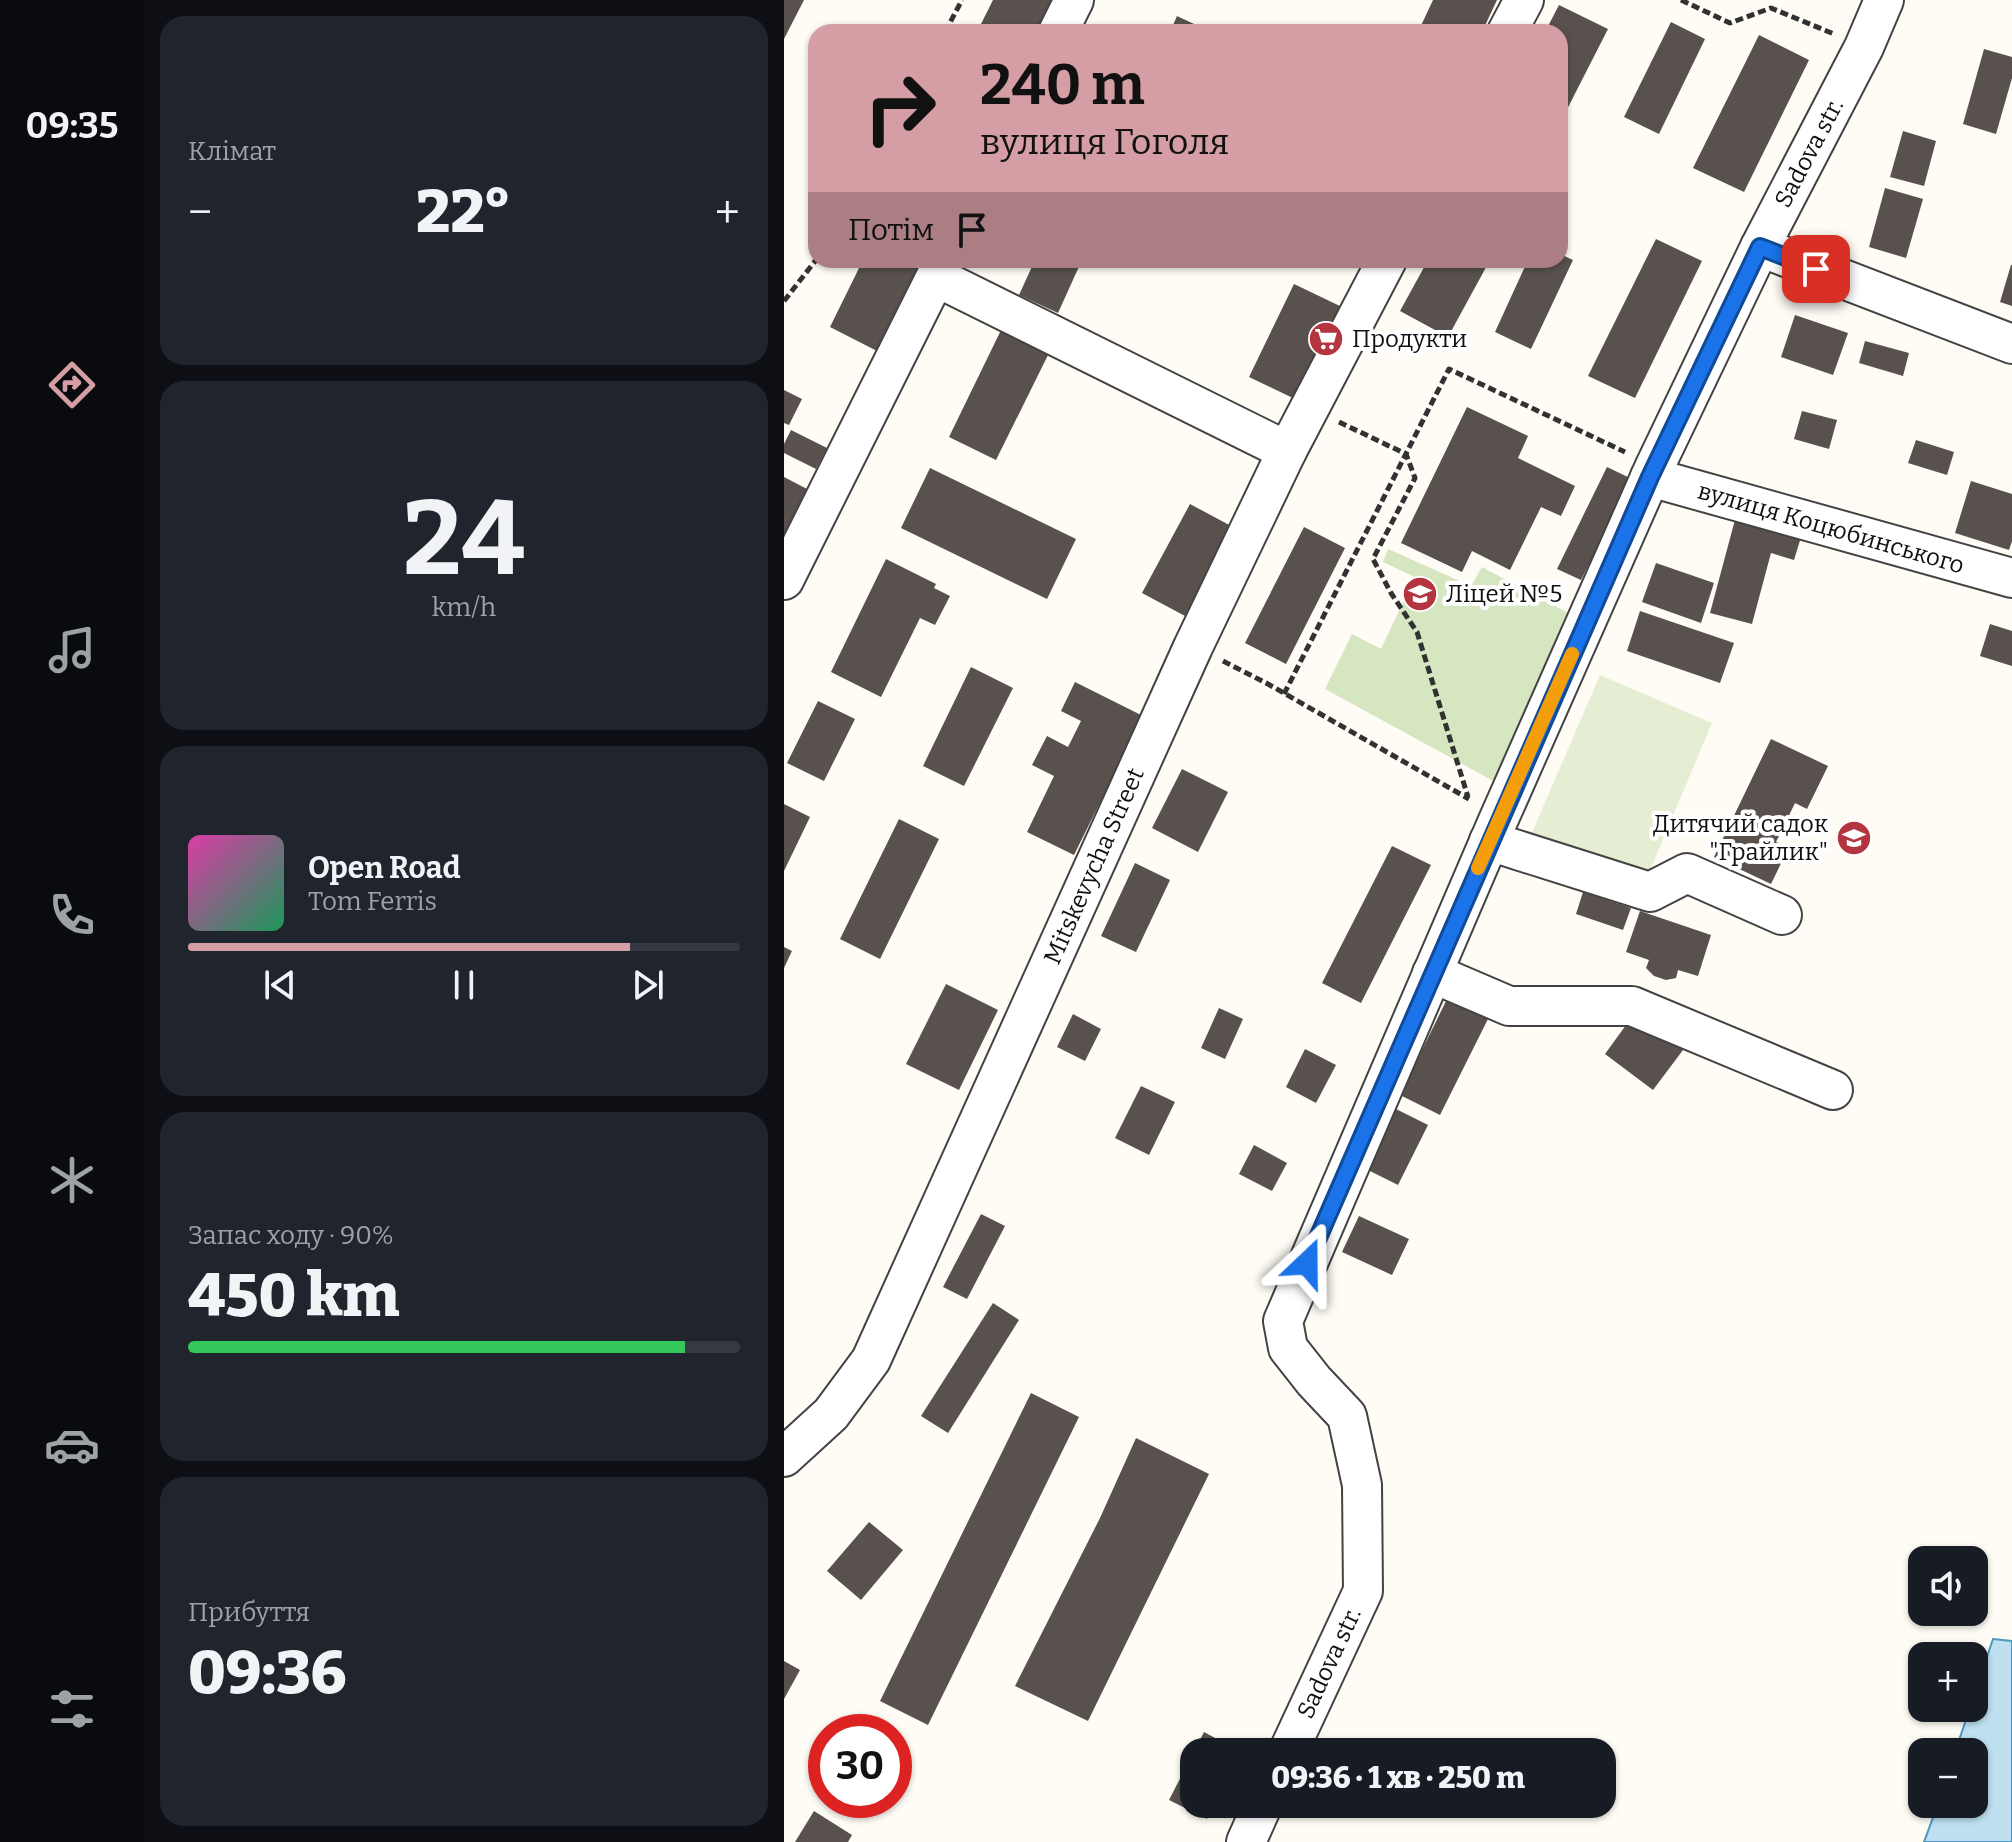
<!DOCTYPE html>
<html lang="uk">
<head>
<meta charset="utf-8">
<style>
  body { margin:0; font-family:Bitter,serif; background:#20242c; color:#f1f3f6; height:100vh; display:flex; flex-direction:column; font-size:30px; white-space:nowrap }
  * { box-sizing:border-box; margin:0 }
  p { font-size:26px; color:#9ea1a6 }
  .icon { flex:none; width:44px; height:44px; fill:none; stroke:currentColor; stroke-width:2; stroke-linecap:round; stroke-linejoin:round }
  .map { position:relative; flex:1; overflow:hidden }
  .side { display:flex; flex-direction:column; gap:16px; padding:16px; background:#0d0f14; width:640px }
  .side>* { flex:none }
  .banner { position:absolute; left:24px; top:24px; width:760px; height:244px; border-radius:24px; box-shadow:0 2px 6px #0004; background:#d59ea4; color:#111; overflow:hidden }
  .buttons { position:absolute; left:1124px; top:1546px; display:grid; gap:16px }
  .buttons a { display:grid; place-items:center; width:80px; height:80px; border-radius:16px; background:#171b24; box-shadow:0 2px 6px #0004; font-size:40px }
  .speed { position:absolute; left:24px; top:1714px; display:flex; gap:16px; font-size:40px; font-weight:700; text-align:center }
  .speed>* { display:grid; place-content:center; width:104px; height:104px; border-radius:50%; background:#171b24; box-shadow:0 2px 6px #0004; line-height:1 }
  .speed .limit { border:12px solid #d22; background:#fff; color:#111 }
  .pin { position:absolute; display:grid; place-items:center; width:68px; height:68px; color:#fff; margin:-34px; border-radius:16px; box-shadow:0 4px 12px #0006 }
  .me { position:absolute; width:88px; margin:-44px; rotate:23deg; stroke-linejoin:round; filter:drop-shadow(0 0 6px #0008) }
  .turn { display:flex; align-items:center; gap:28px; height:168px; padding:0 40px; font-size:36px }
  .turn .icon { width:104px; height:104px; stroke-width:2.5 }
  .turn b { display:block; font-size:56px; line-height:68px }
  .then { display:flex; align-items:center; height:76px; padding:0 40px; background:#0003; gap:16px; font-size:30px }
  .big { font-size:60px; font-weight:800; line-height:1.1 }
  .side .tile { flex:1; display:flex; flex-direction:column; justify-content:center; gap:12px; min-width:0; padding:0 28px; border-radius:24px; background:#20242c }
  .side .dial { align-items:center; gap:0 }
  .dial b { font-size:104px; line-height:1 }
  .song { display:flex; align-items:center; gap:24px }
  .cover { width:96px; height:96px; border-radius:12px; background:linear-gradient(135deg,hsl(320 70% 55%),hsl(150 70% 35%)) }
  .played { height:8px; border-radius:4px; background:linear-gradient(90deg,#d59ea4 80%,#363941 80%) }
  .keys { display:flex; justify-content:space-around; direction:ltr }
  .heat { display:flex; justify-content:space-between; align-items:center; font-size:44px; direction:ltr }
  .charge { height:12px; border-radius:6px; background:linear-gradient(90deg,#34c759 90%,#363941 0) }
  .trip { position:absolute; left:396px; top:1738px; width:436px; height:80px; border-radius:24px; background:#171b24; box-shadow:0 2px 6px #0004; font-weight:800; line-height:80px; text-align:center }
  main { display:flex; flex:1; min-height:0 }
  .dock { display:flex; flex-direction:column; width:144px; justify-content:space-around; align-items:center; background:#090b0e; color:#9ea1a6 }
  .dock .icon { width:56px; height:56px }
  .dock .active { color:#d59ea4 }
  .dock b { font-size:36px; color:#f1f3f6 }
  .map>svg:first-child { display:block }
  .green { fill:#d6e6c1 }
  .pitch { fill:#e5eed2 }
  .water { fill:#bee0f1; stroke:#4d97c0; stroke-width:2 }
  .building { fill:#58514e }
  .lines { fill:none; stroke-linecap:round; stroke-linejoin:round }
  .minor-casing { stroke:#434343; stroke-width:42 }
  .path { stroke:#323232; stroke-width:5; stroke-dasharray:8 4; stroke-linecap:butt }
  .minor { stroke:#fff; stroke-width:38 }
  .route-casing { stroke:#114b97; stroke-width:20 }
  .route { stroke:#1a73e8; stroke-width:14 }
  .slow { stroke:#f59e0b; stroke-width:14 }
  .labels { text-anchor:middle; stroke-width:8; stroke-linejoin:round; paint-order:stroke }
  .street-label { font-size:24px; fill:#101010; stroke:#fff }
  .poi-label { font-size:24px; fill:#101010; stroke:#fff; text-anchor:start }
</style>
</head>
<body>
<main>
<nav class="dock">
<b>09:35</b>
<svg class="icon active" aria-label="directions" viewBox="0 0 24 24"><path d="M12 3l9 9-9 9-9-9zM9 14v-3h6M13 9l2 2-2 2"/></svg>
<svg class="icon" aria-label="music" viewBox="0 0 24 24"><path d="M9 18V5l10-2v13"/><circle cx="6" cy="18" r="3"/><circle cx="16" cy="16" r="3"/></svg>
<svg class="icon" aria-label="phone" viewBox="0 0 24 24"><path d="M5 4h4l2 5-3 2q2 4 5 5l2-3 5 2v4C11 20 4 13 5 4z"/></svg>
<svg class="icon" aria-label="climate" viewBox="0 0 24 24"><path d="M12 3v18M4 7l16 10M4 17L20 7"/></svg>
<svg class="icon" aria-label="car" viewBox="0 0 24 24"><path d="M5 17H2v-5l4-1 3-4h7l3 4 3 1v5h-3M9 17h6M6 11h13"/><circle cx="7" cy="17" r="2"/><circle cx="17" cy="17" r="2"/></svg>
<svg class="icon" aria-label="filters" viewBox="0 0 24 24"><path d="M4 7h16M4 17h16"/><circle cx="9" cy="7" r="2"/><circle cx="15" cy="17" r="2"/></svg>
</nav>
<section class="side">
<div class="tile"><p>Клімат</p>
<div class="heat"><a>−</a><b class="big">22°</b><a>+</a></div>
</div>
<div class="tile dial"><b>24</b><p>km/h</p></div>
<div class="tile">
<div class="song"><i class="cover"></i><div><b>Open Road</b><p>Tom Ferris</p></div></div>
<div class="played"></div>
<div class="keys"><svg class="icon" aria-label="previous" viewBox="0 0 24 24"><path d="M18 5L8 12l10 7zM5 5v14"/></svg><svg class="icon" aria-label="pause" viewBox="0 0 24 24"><path d="M8 5v14M16 5v14"/></svg><svg class="icon" aria-label="next" viewBox="0 0 24 24"><path d="M6 5l10 7-10 7zM19 5v14"/></svg></div>
</div>
<div class="tile"><p>Запас ходу · 90%</p><b class="big">450 km</b><div class="charge"></div></div>
<div class="tile"><p>Прибуття</p><b class="big">09:36</b></div>
</section>
<div class="map">
<svg width="1228" height="1842" viewBox="0 0 1228 1842">
  <rect width="100%" height="100%" fill="#fefcf5"/>
  <path class="green" d="M604 549 687 586 698 567 788 615 713 783 541 689 568 634 597 649 631 577 599 562Z"/>
  <path class="pitch" d="M816 675 928 723 861 882 747 835Z"/>
  <path class="water" d="M1209 1639 1228 1641V1842H1140L1154 1804H1190V1752H1171L1186 1708H1190V1695Z"/>
  <g class="building">
    <path d="M0 0H20L0 39Z"/>
    <path d="M209 0H270L254 32H193Z"/>
    <path d="M649 0H713L698 32H634Z"/>
    <path d="M775 5 824 29 776 123V32H761Z"/>
    <path d="M393 16 427 32H386Z"/>
    <path d="M887 22 921 39 875 134 840 117Z"/>
    <path d="M975 35 1025 60 960 192 909 168Z"/>
    <path d="M1200 49 1228 57V78L1212 134 1179 124Z"/>
    <path d="M1119 131 1152 141 1140 186 1106 177Z"/>
    <path d="M1101 188 1139 199 1122 258 1085 247Z"/>
    <path d="M872 239 918 261 851 398 804 376Z"/>
    <path d="M776 254 789 260 747 349 711 332 744 260H776Z"/>
    <path d="M79 260H141L95 352 46 327Z"/>
    <path d="M251 260H298L274 313 235 295Z"/>
    <path d="M644 260H706L664 337 616 311Z"/>
    <path d="M1227 265H1228V306L1216 302Z"/>
    <path d="M510 284 558 307 513 400 465 377Z"/>
    <path d="M1011 315 1064 333 1049 375 997 357Z"/>
    <path d="M219 326 267 349 212 460 165 437Z"/>
    <path d="M1081 341 1125 353 1119 376 1075 363Z"/>
    <path d="M0 390 18 399 5 425 0 423Z"/>
    <path d="M683 407 744 436 734 458 791 486 777 516 757 507 726 570 688 551 678 572 617 543Z"/>
    <path d="M1018 411 1053 420 1045 449 1010 439Z"/>
    <path d="M7 430 43 448 32 469 0 453V444Z"/>
    <path d="M1132 440 1170 452 1163 475 1124 463Z"/>
    <path d="M823 467 848 479 797 580 773 569Z"/>
    <path d="M146 468 292 539 263 599 117 528Z"/>
    <path d="M0 477 25 490 0 539Z"/>
    <path d="M1187 481 1228 494V541L1225 550 1171 533Z"/>
    <path d="M406 504 449 527 401 616 358 593Z"/>
    <path d="M952 516 1018 534 1010 560 987 553 968 624 926 613Z"/>
    <path d="M520 527 561 548 502 664 461 643Z"/>
    <path d="M102 559 152 584 150 588 166 596 151 625 136 618 97 697 47 672Z"/>
    <path d="M872 563 930 583 917 623 858 602Z"/>
    <path d="M856 611 950 643 936 683 843 651Z"/>
    <path d="M1206 624 1228 631V666L1196 656Z"/>
    <path d="M187 667 229 688 180 786 139 766Z"/>
    <path d="M291 682 359 716 290 855 243 832 270 776 248 765 263 736 284 747 297 721 277 711Z"/>
    <path d="M34 701 71 719 40 781 3 763Z"/>
    <path d="M987 739 1044 766 1023 809 1011 803 992 842 1005 847 987 884 930 857Z"/>
    <path d="M398 769 444 792 414 852 368 828Z"/>
    <path d="M0 804 26 817 0 871Z"/>
    <path d="M115 819 155 839 96 959 56 939Z"/>
    <path d="M608 846 647 865 577 1003 538 983Z"/>
    <path d="M351 863 386 880 352 952 317 936Z"/>
    <path d="M799 892 847 908 839 930 792 914Z"/>
    <path d="M856 911 927 935 914 976 894 970 892 978 882 980 870 976 862 968 865 960 842 952Z"/>
    <path d="M0 947 8 951 0 968Z"/>
    <path d="M162 984 214 1010 175 1090 122 1064Z"/>
    <path d="M664 997 705 1017 656 1115 616 1095Z"/>
    <path d="M435 1008 459 1019 441 1059 417 1048Z"/>
    <path d="M289 1014 317 1029 301 1061 273 1047Z"/>
    <path d="M850 1014 899 1050 869 1090 821 1054Z"/>
    <path d="M521 1049 552 1065 532 1103 502 1087Z"/>
    <path d="M357 1086 391 1102 365 1155 331 1138Z"/>
    <path d="M612 1109 644 1125 614 1185 582 1169Z"/>
    <path d="M470 1145 503 1163 488 1191 455 1174Z"/>
    <path d="M197 1214 221 1226 183 1299 159 1287Z"/>
    <path d="M575 1216 625 1239 608 1275 558 1252Z"/>
    <path d="M209 1303 235 1320 164 1433 137 1416Z"/>
    <path d="M247 1393 295 1417 144 1725 96 1701Z"/>
    <path d="M352 1438 425 1474 304 1721 231 1686 316 1518Z"/>
    <path d="M85 1522 119 1550 77 1600 43 1571Z"/>
    <path d="M0 1661 16 1670 0 1699Z"/>
    <path d="M420 1732 457 1752H410V1804H430L423 1819 385 1800Z"/>
    <path d="M30 1811 68 1835 64 1842H11Z"/>
  </g>
  <g class="lines">
    <g class="minor-casing">
      <g id="minor">
        <path d="M274 32 290 0"/>
        <path d="M723 32 740 0"/>
        <path d="M976 247 1228 344"/>
        <path d="M152 277 503 451"/>
        <path d="M866 477 1228 578"/>
        <path d="M0 580 160 260"/>
        <path d="M705 841 866 892 903 873 998 915"/>
        <path d="M648 973 725 1006H848L1049 1090"/>
        <path d="M0 1457 47 1414 87 1360 409 647 503 451 603 260"/>
        <path d="M504 1752 579 1591 578 1485 563 1416 530 1381 504 1348 499 1321 713 823 871 466 976 247 1080 47 1100 0"/>
        <path d="M462 1842 479 1804"/>
      </g>
    </g>
    <g class="path">
      <path d="M897 0 946 23 987 8 1050 34"/>
      <path d="M161 32 178 0"/>
      <path d="M0 301 32 260"/>
      <path d="M555 422 622 454 631 478 589 559 607 593 633 632 684 797"/>
      <path d="M439 661 484 684 685 799"/>
      <path d="M500 694 665 369 841 452"/>
    </g>
    <use href="#minor" class="minor"/>
  </g>
  <g class="lines">
    <g class="route-casing">
      <path id="route" d="M523 1263 866 477 976 247 1032 269"/>
    </g>
    <use href="#route" class="route"/>
    <path class="slow" d="M694 868 788 654"/>
  </g>
  <defs>
    <g id="supermarket-disc" transform="scale(1.8)"><circle r="9.5" fill="#b33540" stroke="#fff"/><path d="M-6-5.5h2.5l.6 2H6L4.5 2H-2.5L-4.4-4H-6ZM-1.5 3.2a1.3 1.3 0 1 0 .1 0ZM3 3.2a1.3 1.3 0 1 0 .1 0Z" fill="#fff"/></g>
    <g id="school-disc" transform="scale(1.8)"><circle r="9.5" fill="#b33540" stroke="#fff"/><path d="M0-5L7-2L0 1L-7-2ZM-4 1L0 2.5L4 1V4Q0 6-4 4Z" fill="#fff"/></g>
  </defs>
  <g fill-rule="evenodd">
    <use href="#supermarket-disc" x="542" y="339"/>
    <use href="#school-disc" x="636" y="594"/>
    <use href="#school-disc" x="1070" y="838"/>
  </g>
  <g class="labels">
    <g class="street-label">
      <text transform="translate(1025 153) rotate(-62)" y="8">Sadova str.</text>
      <text transform="translate(1047 528) rotate(16)" y="8">вулиця Коцюбинського</text>
      <text transform="translate(310 866) rotate(-66)" y="8">Mitskevycha Street</text>
      <text transform="translate(545 1663) rotate(-65)" y="8">Sadova str.</text>
    </g>
    <g class="poi-label">
      <text x="568" y="347">Продукти</text>
      <text x="662" y="602">Ліцей №5</text>
      <text x="1044" y="832" text-anchor="end">Дитячий садок<tspan x="1044" dy="28">"Грайлик"</tspan></text>
    </g>
  </g>
</svg>
<div class="buttons">
<a><svg class="icon" aria-label="sound" viewBox="0 0 24 24"><path d="M4 9h4l5-4v14l-5-4H4zM17 9q2 3 0 6"/></svg></a>
<a>+</a>
<a>−</a>
</div>
<div class="speed"><div class="limit">30</div></div>
<div class="pin" style="left:1032px;top:269px;background:#d93025"><svg class="icon" aria-label="arrive" viewBox="0 0 24 24"><path d="M6 21V4h12l-3 4 3 4H6"/></svg></div>
<svg class="me" style="left:523px;top:1263px" viewBox="-20 -20 40 40"><path d="M0-17L14 15 0 8-14 15z" fill="#1a73e8" stroke="#fff" stroke-width="4"/></svg>
<div class="trip">09:36 · 1 хв · 250 m</div>
<div class="banner">
<div class="turn"><svg class="icon" aria-label="right" viewBox="0 0 24 24"><path d="M7 20v-9h11M14 6l5 5-5 5"/></svg><div><b>240 m</b>вулиця Гоголя</div></div>
<div class="then">Потім<svg class="icon" aria-label="arrive" viewBox="0 0 24 24"><path d="M6 21V4h12l-3 4 3 4H6"/></svg></div>
</div>
</div>
</main>
</body>
</html>
